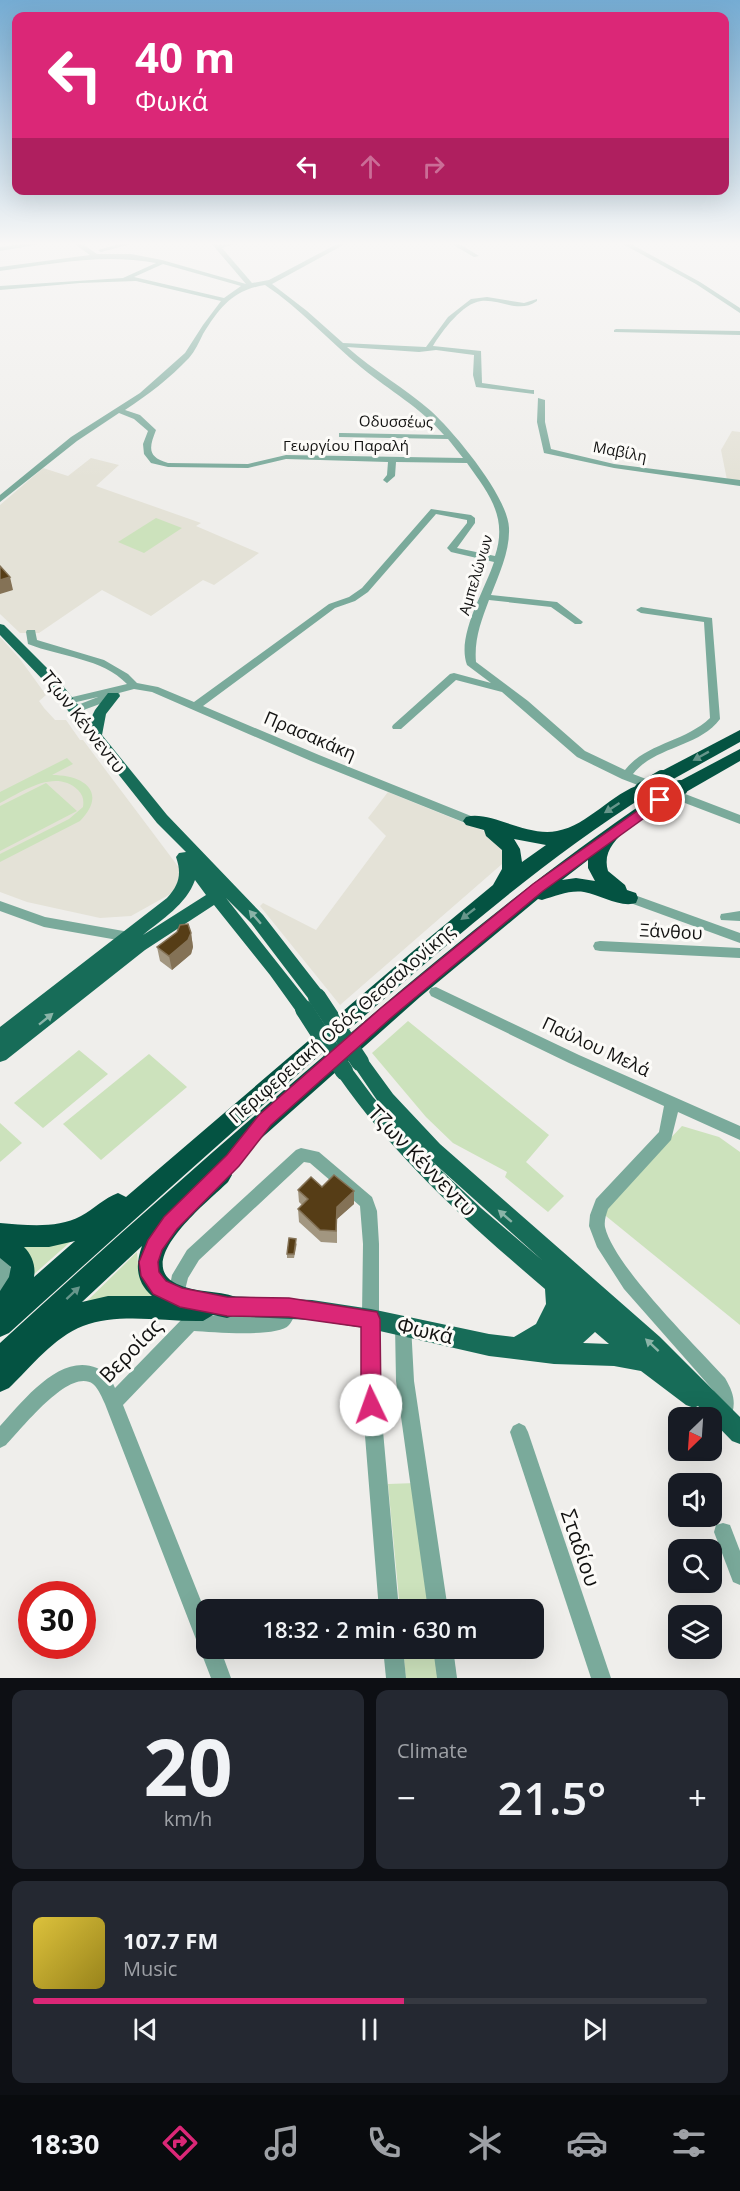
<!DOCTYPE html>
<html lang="en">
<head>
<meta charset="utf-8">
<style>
  body { margin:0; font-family:"Open Sans",sans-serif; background:#242831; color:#f1f3f6; height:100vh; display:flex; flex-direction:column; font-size:22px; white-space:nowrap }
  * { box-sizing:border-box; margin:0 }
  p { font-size:20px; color:#9ea1a6 }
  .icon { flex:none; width:33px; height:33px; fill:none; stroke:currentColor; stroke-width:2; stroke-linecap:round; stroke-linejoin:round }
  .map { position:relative; height:1678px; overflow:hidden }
  .panel { display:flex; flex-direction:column; gap:12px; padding:12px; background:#0d0f14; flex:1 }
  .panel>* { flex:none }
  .top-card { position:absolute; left:12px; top:12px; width:717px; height:183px; border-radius:12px; box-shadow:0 6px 24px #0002; background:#db2777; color:#fff; overflow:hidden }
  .needle { width:39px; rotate:205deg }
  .controls { position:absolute; left:668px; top:1407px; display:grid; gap:12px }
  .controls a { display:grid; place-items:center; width:54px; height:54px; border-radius:12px; background:#171b24; box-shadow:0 6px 24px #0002; font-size:30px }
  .speed { position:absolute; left:18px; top:1581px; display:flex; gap:12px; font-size:30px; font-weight:700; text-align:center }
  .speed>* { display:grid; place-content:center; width:78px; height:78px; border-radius:50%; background:#171b24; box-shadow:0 6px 24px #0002; line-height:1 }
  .speed .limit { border:9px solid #d22; background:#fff; color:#111 }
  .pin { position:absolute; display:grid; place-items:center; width:51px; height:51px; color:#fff; margin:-26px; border:3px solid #fff; border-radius:50%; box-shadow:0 2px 6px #0007 }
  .me { position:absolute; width:66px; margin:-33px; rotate:357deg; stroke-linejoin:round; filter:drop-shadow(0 0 4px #0008) }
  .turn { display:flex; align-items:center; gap:21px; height:126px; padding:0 24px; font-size:27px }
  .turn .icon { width:78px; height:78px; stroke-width:2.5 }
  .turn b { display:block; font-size:42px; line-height:51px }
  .lanes { display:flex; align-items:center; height:57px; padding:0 24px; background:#0003; justify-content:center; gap:30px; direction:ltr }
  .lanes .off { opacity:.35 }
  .big { font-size:45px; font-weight:600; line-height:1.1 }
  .panel .card { flex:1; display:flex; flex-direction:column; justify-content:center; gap:9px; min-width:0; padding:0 21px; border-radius:12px; background:#242831 }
  .panel .dial { align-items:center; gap:0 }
  .dial b { font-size:78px; line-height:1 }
  .song { display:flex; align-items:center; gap:18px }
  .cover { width:72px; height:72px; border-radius:9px; background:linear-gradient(135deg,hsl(50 70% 55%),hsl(50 70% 35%)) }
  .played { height:6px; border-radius:3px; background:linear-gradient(90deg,#db2777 55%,#363941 55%) }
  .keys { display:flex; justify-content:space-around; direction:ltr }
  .heat { display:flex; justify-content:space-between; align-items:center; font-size:33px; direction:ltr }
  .panel .tiles { flex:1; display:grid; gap:12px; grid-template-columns:1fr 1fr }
  .card:last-child { grid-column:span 2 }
  .trip { position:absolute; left:196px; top:1599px; width:348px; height:60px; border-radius:12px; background:#171b24; box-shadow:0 6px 24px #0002; font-weight:600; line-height:60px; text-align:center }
  .dock { display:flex; height:96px; justify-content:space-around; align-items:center; background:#090b0e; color:#9ea1a6 }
  .dock .icon { width:42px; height:42px }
  .dock .current { color:#db2777 }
  .dock b { font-size:27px; color:#f1f3f6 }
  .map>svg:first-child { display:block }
  .built { fill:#e4e2d7 }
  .green { fill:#cce2bc }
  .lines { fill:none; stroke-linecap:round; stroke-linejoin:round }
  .minor { fill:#7aaa9b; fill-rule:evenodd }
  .major { fill:#176c58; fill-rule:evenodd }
  .highway { fill:#045342; fill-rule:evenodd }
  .major-bridge { stroke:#176c58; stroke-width:18 }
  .highway-bridge { stroke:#045342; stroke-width:16 }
  .wall { fill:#a29680 }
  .shaded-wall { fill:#847256 }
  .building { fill:#563d16; stroke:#847256; stroke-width:1.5 }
  .oneway { fill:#67968b }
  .oneway2 { fill:#8ab4a8 }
  .route { fill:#db2777; stroke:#8e194d; stroke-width:1.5 }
  .labels { text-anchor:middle; stroke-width:6; stroke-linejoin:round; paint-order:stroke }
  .far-street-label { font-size:15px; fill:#121211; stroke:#fcfbf8 }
  .street-label { font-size:18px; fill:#121211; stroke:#fcfbf8 }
  .near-street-label { font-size:21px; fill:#121211; stroke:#fcfbf8 }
</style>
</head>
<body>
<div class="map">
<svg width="740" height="1678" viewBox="0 0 740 1678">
  <rect width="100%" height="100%" fill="#efeeeb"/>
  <g class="built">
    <path d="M732 431 740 432V482L727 480 721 450Z"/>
    <path d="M91 458 119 465 96 486 201 523 196 526 259 553 214 585 203 580 151 616 102 590 39 633H20L0 614V505L43 468 68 476Z"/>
    <path d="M0 637 20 659 46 695 39 701 44 708 55 720H66L80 740H83L183 873 174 892 131 916 100 918 27 902 0 892Z"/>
    <path d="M388 792 484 831 503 848 502 864 340 1005 260 906 263 903 316 930 386 836 368 818Z"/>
  </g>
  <g class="green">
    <path d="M156 518 182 528 144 553 118 542Z"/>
    <path d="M67 758 73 764 52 775C84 775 108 792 80 821L0 862V854L69 819 83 807C84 800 83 795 78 790 55 768 22 792 0 803V792Z"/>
    <path d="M46 783 77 811 0 851V806Z"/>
    <path d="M408 1021 549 1135 526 1162 564 1196 548 1212 505 1177 507 1172 453 1143 426 1117 372 1053Z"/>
    <path d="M79 1050 108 1074 43 1128 14 1103Z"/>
    <path d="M149 1054 187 1087 101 1160 63 1124Z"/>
    <path d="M0 1123 22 1143 0 1162Z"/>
    <path d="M682 1126 719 1137 740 1152V1325L601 1212Z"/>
    <path d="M78 1235 32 1276 8 1241Z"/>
    <path d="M137 1252 139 1277 159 1298 85 1303Z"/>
    <path d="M416 1483 434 1609H400L388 1484Z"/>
    <path d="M403 1649H439L443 1678H406Z"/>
  </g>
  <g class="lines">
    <g class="minor">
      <path d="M28 243H47L0 251V247Z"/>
      <path d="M73 243H81L97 254H131L162 260 246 284 211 243 219 245 238 243 222 248 252 283 269 280 339 243H347L272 284 307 311 343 343 426 347 448 317 471 299 487 297 524 303 537 299V301C519 314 501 299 481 301 463 303 442 331 433 346L481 351 482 383 531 390H534V394L476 387 473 375 474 355 436 350 419 352 347 347C374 371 405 388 431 411 455 433 508 497 509 528 510 551 499 574 491 595L557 602 583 622 581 624H575L551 607 489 600C481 621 474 640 476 662L528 701 585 751 625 770C646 743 685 742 710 718L704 622 641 613 636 610 641 607 712 618 720 719C698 748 655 746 633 774L740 815V824L622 779 577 757 502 692 456 680 401 729H393L392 727 393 725 450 674 454 673 491 683 467 665C456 636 485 590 494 562L451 552 447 548 467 523V520L436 514 368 592 355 601 335 608 203 706 319 755 476 818 478 821 476 824H468L311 761 152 692 134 689 119 693 120 695 119 697 78 712H70L69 710 70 708 98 697 68 704 64 703 63 701 64 699 127 684C102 658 61 657 28 644L26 632 27 630H35L37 640 104 660 128 674 137 683 158 687 194 702 329 604 349 597 362 588 431 509 471 515 475 518V523L457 548 495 556C508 517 489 494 467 463L396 462 395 476 387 483 383 480 387 475 388 462 286 459 248 468 168 467 151 463 144 454 143 444 148 431 134 419 119 413 77 441 0 502V495L71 437 140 393 185 353 203 325 221 301 136 281 80 283 0 290V286L123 278 156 263C103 253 52 264 0 271V267L90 255ZM163 264 241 286 224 298 134 277ZM265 285C301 309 329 341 362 368 390 391 420 407 444 435L342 433H339V437L448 439 463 458 286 455 248 464 168 463C147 457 149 448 156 430L140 415 125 410C148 395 170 378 189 358 195 351 199 342 203 334 220 307 233 290 265 285Z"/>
      <path d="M123 243H135L101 252 98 250Z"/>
      <path d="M450 243H458L479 256 474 257Z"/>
      <path d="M621 243H629L700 282 740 308V313L696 284Z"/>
      <path d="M616 329 740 331V335L614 332V330Z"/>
      <path d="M538 398 545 400V422L551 449 614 464 740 480V486L614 468 544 453 537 422Z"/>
      <path d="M629 893 740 933V943L625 901 623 898 625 895Z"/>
      <path d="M0 901 45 917 129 932 134 933 135 937 134 941 129 942 44 927 0 911Z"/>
      <path d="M740 911V921L721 920 720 917 721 914Z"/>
      <path d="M600 941 740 948V958L600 951 595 950 593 946 595 942Z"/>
      <path d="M436 987 579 1055 740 1126V1140L678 1112 671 1140 608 1209C606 1215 604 1221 605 1227 614 1266 696 1346 725 1378 735 1395 737 1406 728 1423L722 1426 716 1423 713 1417C717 1406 719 1401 713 1390L624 1289 597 1247 589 1226 590 1215 596 1199 659 1132 664 1106 569 1063 431 996 429 992 431 988Z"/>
      <path d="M301 1148 319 1152 372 1197 377 1211 379 1244V1386L399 1610H379L361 1386 363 1244 360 1206 310 1163 304 1162 199 1260 188 1278 182 1302 176 1304 170 1302 168 1296 172 1275 187 1250 296 1150Z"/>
      <path d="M0 1254 6 1256 15 1278 6 1298 0 1300Z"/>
      <path d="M289 1300 295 1302 297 1308C295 1313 293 1321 289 1325 278 1338 212 1332 194 1331L123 1405 207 1616V1648H220L231 1678H211L105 1404C102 1398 99 1389 93 1384 69 1367 21 1430 6 1445L0 1448V1426C22 1402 60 1352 97 1368 107 1373 111 1378 115 1388L184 1317 190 1315 272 1317C280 1313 280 1303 289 1300Z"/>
      <path d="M403 1317 409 1319 411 1325 414 1381 448 1610H428L396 1381 395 1325 397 1319Z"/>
      <path d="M519 1423 525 1426 528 1432 611 1678H591L510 1432 513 1426Z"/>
      <path d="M723 1523 730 1525 740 1551V1585L733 1582 714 1532 716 1525Z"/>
      <path d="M383 1648H403L406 1678H386Z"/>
      <path d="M433 1648H453L457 1678H437Z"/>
    </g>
    <g class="major">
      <path d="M0 624 4 625 56 677 90 720 95 710 108 693H118L120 696 106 714 102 735 167 815 263 915 323 992 325 997 323 1002 317 1004 311 1002 251 923 226 898 310 1004 313 1009 310 1014 304 1016 298 1014 270 975 214 905 145 950 6 1060 0 1062V1027L167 898C179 885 182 874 176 857L179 853 186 852 157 823 46 683 0 635ZM195 880 206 895 143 935C162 919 186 905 195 880Z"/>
      <path d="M360 1055 366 1057 393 1094 440 1144 660 1337 740 1417V1444L732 1441 698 1406 694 1408 686 1405 641 1371 614 1366 554 1364 489 1356 371 1329 312 1320 227 1316 220 1313 217 1306 220 1299 227 1296 312 1300 371 1309 489 1334 514 1337 536 1324 546 1304 545 1289C469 1224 396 1159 338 1076L335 1071 338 1066 344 1063 350 1066 373 1097 425 1155 481 1208 542 1260 426 1156 381 1106 351 1062 354 1057ZM595 1332 609 1344 583 1343Z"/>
    </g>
    <g class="highway">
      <path d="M740 730V742L668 782H656L653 778 656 774Z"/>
      <path d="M740 749V761L686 792H674L671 788 674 784Z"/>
      <path d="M642 784 648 786 651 790 648 794C536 865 438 952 338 1039 227 1136 118 1234 9 1333L0 1337V1291L9 1277 11 1267 0 1258V1223C26 1225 57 1229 81 1216 94 1209 104 1198 118 1193L126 1197 412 952 493 885 502 869V850L486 836 484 830 466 825 463 821 466 817C490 810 525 837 557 831 589 825 611 793 642 784ZM514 839 546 845 522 862 520 849ZM75 1241 34 1277C36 1266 32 1255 24 1247H49Z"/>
      <path d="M660 794 666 796 669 800 666 804C645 819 598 839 608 871L625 885 627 890 636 893 638 898 636 903C620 908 601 895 584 892 569 890 556 896 542 900L538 899 420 997 228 1168 232 1175 228 1182C209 1201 131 1262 177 1284 195 1293 217 1290 236 1297L240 1306 236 1315 227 1318 213 1315 203 1321C165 1322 120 1312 83 1326 54 1337 31 1367 9 1388L0 1392V1343C100 1251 202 1161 305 1072 418 975 531 879 654 796ZM588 860V868L595 881 576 878 562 880ZM142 1246C135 1265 136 1282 152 1296H108L82 1302Z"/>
    </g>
    <g class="major-bridge">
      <path d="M317 997 360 1062"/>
      <path d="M304 1009 344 1071"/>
    </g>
    <g class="highway-bridge">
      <path d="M642 790 662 778"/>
      <path d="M660 800 680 788"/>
    </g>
  </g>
  <g class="wall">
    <path d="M191 933 193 947 191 954 172 970 160 961 157 947Z"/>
    <path d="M322 1187 354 1191V1204L337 1219V1243L321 1242 299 1222 298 1209 302 1205 299 1202 298 1190Z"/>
    <path d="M297 1243 294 1258H287V1254Z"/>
  </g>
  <g class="shaded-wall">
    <path d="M10 577 13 590 0 594V580Z"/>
    <path d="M191 933 193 947 191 954 172 970 169 956Z"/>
    <path d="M354 1191V1204L337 1219V1243V1207Z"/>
  </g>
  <g class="building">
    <path d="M0 566 10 577 0 580Z"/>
    <path d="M188 924 191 933 188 940 169 956 157 947 177 932 180 925Z"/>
    <path d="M334 1175 354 1191 337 1207 336 1231 320 1230 298 1209 308 1199 298 1190 311 1177 322 1187Z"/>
    <path d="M289 1238 296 1239 294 1254H287Z"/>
  </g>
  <defs><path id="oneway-solid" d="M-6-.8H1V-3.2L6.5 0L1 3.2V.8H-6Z" transform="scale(1.5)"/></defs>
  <g class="oneway">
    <use href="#oneway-solid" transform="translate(701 756) rotate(151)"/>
    <use href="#oneway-solid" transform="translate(612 808) rotate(147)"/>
    <use href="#oneway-solid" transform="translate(468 914) rotate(142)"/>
    <use href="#oneway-solid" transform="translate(73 1293) rotate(-43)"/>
  </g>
  <g class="oneway2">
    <use href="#oneway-solid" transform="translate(255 917) rotate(-131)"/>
    <use href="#oneway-solid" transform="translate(46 1019) rotate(-39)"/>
    <use href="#oneway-solid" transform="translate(505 1216) rotate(-139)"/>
    <use href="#oneway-solid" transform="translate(652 1345) rotate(-137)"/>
  </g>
  <linearGradient id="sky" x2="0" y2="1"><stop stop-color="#75acd3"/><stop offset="0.51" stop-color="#f8f7f6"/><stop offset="1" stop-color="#f8f7f6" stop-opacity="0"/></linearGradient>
  <rect width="740" height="478" fill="url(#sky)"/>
  <path class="route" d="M660 795 666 800 665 803 543 891 392 1017 271 1125 239 1166 177 1229 162 1250 158 1262 159 1272 166 1281 182 1288 227 1297 289 1298 377 1312 380 1319 381 1405 378 1412 371 1415 364 1412 361 1405V1327L289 1317 227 1316 180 1307 153 1294 141 1276 139 1262 148 1240 164 1217 227 1155 259 1115 381 1008 533 884Z"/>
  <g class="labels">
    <g class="far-street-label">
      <text transform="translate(396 422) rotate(1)" y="5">Οδυσσέως</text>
      <text x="346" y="451">Γεωργίου Παραλή</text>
      <text transform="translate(620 452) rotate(11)" y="5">Μαβίλη</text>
      <text transform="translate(476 575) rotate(-73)" y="5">Αμπελώνων</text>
    </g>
    <g class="street-label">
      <text transform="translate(83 722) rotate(52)" y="6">Τζων Κέννεντυ</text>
      <text transform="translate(310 736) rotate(23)" y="6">Πρασακάκη</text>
      <text transform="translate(671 932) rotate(3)" y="6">Ξάνθου</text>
      <text transform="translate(342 1024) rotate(-41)" y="6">Περιφερειακή Οδός Θεσσαλονίκης</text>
      <text transform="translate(596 1047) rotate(25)" y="6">Παύλου Μελά</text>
    </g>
    <g class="near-street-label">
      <text transform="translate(422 1161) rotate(46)" y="7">Τζων Κέννεντυ</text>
      <text transform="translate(425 1331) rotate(13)" y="7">Φωκά</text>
      <text transform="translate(131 1351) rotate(-46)" y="7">Βεροίας</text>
      <text transform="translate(580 1548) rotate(71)" y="7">Σταδίου</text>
    </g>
  </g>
</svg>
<div class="controls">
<a><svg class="needle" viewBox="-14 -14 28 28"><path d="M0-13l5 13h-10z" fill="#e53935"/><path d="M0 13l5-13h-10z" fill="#9ea1a6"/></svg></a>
<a><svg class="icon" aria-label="sound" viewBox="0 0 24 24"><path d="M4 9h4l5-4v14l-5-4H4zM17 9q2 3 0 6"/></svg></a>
<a><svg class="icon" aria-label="search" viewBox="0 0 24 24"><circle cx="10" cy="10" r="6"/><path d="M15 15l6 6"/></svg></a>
<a><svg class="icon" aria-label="layers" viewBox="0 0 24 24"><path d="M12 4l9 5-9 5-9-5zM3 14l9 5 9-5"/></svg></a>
</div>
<div class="speed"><div class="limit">30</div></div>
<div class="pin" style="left:660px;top:800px;background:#d93025"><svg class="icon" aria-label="arrive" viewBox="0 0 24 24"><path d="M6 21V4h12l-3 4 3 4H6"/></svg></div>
<svg class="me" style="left:371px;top:1405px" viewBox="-20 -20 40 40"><circle r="19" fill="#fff"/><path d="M0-13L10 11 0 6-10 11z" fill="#db2777"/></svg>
<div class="trip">18:32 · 2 min · 630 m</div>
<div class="top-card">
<div class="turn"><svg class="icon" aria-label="left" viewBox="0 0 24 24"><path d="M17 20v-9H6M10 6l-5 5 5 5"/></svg><div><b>40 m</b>Φωκά</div></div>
<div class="lanes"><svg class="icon" aria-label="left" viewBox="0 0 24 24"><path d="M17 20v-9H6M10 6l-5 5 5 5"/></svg><svg class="icon off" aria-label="ahead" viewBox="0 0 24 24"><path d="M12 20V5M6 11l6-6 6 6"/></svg><svg class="icon off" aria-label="right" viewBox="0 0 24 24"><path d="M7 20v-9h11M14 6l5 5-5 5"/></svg></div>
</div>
</div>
<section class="panel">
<div class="tiles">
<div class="card dial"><b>20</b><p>km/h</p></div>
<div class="card"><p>Climate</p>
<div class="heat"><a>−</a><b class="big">21.5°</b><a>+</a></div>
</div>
<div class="card">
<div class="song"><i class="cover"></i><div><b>107.7 FM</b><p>Music</p></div></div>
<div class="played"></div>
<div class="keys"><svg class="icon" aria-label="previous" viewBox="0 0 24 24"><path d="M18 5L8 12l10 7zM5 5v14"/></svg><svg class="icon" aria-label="pause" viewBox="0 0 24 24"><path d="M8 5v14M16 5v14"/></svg><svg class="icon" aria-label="next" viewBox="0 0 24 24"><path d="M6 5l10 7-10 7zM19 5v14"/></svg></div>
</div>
</div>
</section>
<nav class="dock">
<b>18:30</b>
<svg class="icon current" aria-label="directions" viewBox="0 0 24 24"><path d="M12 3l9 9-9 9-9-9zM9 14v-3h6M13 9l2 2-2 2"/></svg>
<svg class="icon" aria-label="music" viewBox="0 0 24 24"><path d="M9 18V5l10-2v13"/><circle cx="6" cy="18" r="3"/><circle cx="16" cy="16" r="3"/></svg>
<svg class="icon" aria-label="phone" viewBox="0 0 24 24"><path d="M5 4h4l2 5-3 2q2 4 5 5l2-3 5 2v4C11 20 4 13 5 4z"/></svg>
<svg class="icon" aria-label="climate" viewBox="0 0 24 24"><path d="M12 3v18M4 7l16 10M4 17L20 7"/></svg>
<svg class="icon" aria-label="car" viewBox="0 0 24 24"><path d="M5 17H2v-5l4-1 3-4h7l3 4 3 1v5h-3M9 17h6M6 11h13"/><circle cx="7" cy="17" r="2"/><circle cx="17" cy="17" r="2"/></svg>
<svg class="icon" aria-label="filters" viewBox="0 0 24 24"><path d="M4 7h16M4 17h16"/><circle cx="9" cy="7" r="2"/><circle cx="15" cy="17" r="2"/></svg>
</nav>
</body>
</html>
